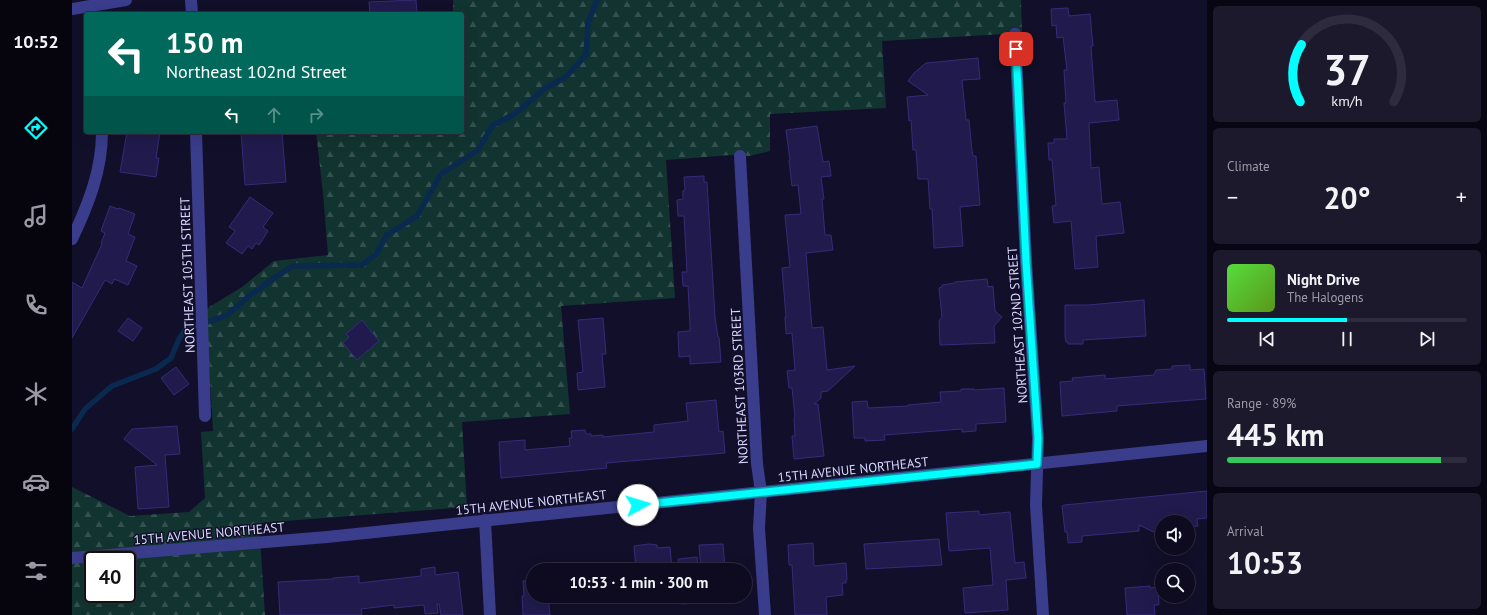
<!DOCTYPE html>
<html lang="en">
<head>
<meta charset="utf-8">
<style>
  body { margin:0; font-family:"PT Sans",sans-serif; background:#1c192d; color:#f1f3f6; height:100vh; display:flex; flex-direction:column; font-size:15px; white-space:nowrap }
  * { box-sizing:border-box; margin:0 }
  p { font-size:13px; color:#9b9ba5 }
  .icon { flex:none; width:22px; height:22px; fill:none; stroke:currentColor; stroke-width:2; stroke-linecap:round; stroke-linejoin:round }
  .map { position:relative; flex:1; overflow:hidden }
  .side { display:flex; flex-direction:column; gap:6px; padding:6px; background:#080612; width:280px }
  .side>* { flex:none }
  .top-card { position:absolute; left:12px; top:12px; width:380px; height:122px; border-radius:4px; box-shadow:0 4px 16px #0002,0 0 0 1px #2e2b3e; background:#00695c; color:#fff; overflow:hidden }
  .controls { position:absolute; left:1083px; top:515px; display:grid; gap:8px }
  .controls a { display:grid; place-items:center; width:40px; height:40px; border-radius:50%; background:#0e0b20; box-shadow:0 4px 16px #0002,0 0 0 1px #2e2b3e; font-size:20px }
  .speed { position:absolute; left:12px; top:551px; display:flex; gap:8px; font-size:20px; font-weight:700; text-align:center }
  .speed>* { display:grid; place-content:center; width:52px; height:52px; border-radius:50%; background:#0e0b20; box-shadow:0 4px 16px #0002,0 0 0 1px #2e2b3e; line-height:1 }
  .speed .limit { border:2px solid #111; border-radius:6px; background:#fff; color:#111 }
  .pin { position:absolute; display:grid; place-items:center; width:34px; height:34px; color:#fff; margin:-17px; border-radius:8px; box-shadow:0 2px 6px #0006 }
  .me { position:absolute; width:44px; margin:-22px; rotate:84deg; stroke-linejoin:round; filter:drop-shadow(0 0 3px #0008) }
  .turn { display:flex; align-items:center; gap:14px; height:84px; padding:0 16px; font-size:18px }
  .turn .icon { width:52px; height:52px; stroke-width:2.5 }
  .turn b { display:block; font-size:28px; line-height:34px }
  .lanes { display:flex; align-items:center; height:38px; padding:0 16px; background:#0003; justify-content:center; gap:20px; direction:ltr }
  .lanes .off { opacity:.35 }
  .big { font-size:30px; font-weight:700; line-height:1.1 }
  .side .tile { flex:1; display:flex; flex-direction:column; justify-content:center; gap:6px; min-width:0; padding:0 14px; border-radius:6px; background:#1c192d }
  .side .dial { align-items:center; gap:0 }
  .dial svg { height:104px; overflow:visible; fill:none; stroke:#2e2b3e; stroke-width:7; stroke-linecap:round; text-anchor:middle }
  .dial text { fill:#f1f3f6; stroke:none }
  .song { display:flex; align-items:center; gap:12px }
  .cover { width:48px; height:48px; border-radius:6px; background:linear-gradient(135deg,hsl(110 70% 55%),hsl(90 70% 35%)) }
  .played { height:4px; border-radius:2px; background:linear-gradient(90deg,#04fdff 50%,#2e2b3e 50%) }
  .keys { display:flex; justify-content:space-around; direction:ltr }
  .heat { display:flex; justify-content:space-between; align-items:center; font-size:22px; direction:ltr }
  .charge { height:6px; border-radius:3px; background:linear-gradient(90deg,#34c759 89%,#2e2b3e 0) }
  .trip { position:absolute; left:454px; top:563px; width:226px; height:40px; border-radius:20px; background:#0e0b20; box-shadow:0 4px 16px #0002,0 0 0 1px #2e2b3e; font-weight:700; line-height:40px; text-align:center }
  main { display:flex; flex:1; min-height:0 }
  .tabs { display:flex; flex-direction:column; width:72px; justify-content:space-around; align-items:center; background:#06040d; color:#9b9ba5 }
  .tabs .icon { width:28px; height:28px }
  .tabs .selected { color:#04fdff }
  .tabs b { font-size:18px; color:#f1f3f6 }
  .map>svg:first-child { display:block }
  .forest { fill:url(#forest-firs); fill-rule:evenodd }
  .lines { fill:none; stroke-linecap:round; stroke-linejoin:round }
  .stream { stroke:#0a294e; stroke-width:5.5 }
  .building { fill:#201b4c; stroke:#342c79 }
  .minor { stroke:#393d8b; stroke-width:12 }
  .route-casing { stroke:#03a4a6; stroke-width:10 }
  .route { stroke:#04fdff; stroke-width:7 }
  .labels { text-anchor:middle; stroke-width:3; stroke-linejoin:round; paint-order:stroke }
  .street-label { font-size:13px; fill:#d9d8ff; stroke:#120f2a }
</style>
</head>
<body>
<main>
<nav class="tabs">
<b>10:52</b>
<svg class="icon selected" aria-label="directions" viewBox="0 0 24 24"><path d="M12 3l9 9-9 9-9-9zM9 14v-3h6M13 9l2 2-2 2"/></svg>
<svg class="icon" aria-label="music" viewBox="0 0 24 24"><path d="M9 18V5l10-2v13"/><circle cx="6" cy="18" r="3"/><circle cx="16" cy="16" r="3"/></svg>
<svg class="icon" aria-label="phone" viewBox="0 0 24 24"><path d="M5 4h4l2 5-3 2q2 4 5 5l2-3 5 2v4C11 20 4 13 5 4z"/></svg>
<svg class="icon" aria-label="climate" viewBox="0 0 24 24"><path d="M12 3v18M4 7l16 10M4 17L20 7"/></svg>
<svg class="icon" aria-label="car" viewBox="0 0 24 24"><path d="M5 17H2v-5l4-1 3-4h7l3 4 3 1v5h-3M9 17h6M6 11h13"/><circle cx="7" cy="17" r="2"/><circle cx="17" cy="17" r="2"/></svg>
<svg class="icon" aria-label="filters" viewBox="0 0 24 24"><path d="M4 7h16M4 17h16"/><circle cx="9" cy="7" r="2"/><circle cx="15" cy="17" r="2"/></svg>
</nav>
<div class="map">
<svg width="1135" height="615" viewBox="0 0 1135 615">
  <defs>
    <pattern id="forest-firs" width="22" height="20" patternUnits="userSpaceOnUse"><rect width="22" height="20" fill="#123430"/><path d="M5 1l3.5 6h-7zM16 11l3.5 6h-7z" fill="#34514f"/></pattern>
  </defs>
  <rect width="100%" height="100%" fill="#120f2a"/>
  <path class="forest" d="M381 0H949L950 33 810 41 814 108 698 114V151L677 156 659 155 594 160 603 298 489 306 498 414 390 422 395 507 187 523 193 615H0V487L58 516 117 512 133 498 129 432 141 431 134 309 170 287 202 261 256 255 251 193 244 132H390V14H381ZM21 560H55V594H21Z"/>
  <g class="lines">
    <path class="stream" d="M0 429 13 409 40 386 84 369 99 358 107 339 113 330 155 315 176 297 202 278 221 266 290 265 304 254 315 235 345 216 369 174 406 150 420 126 444 113 472 89 494 77 514 55 516 23 525 0"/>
  </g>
  <g class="building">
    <path d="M344 0 345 14H298L297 2Z"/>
    <path d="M996 8 997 16 1018 14 1021 46H1019L1023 102 1045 100 1047 120 1017 123 1019 168 1027 167 1030 204 1048 202 1052 233 1024 236 1026 267 1003 269 999 221 982 223 980 206 984 205 980 160H977L976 143H982V139H995L992 103H994L992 70H995L991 37 985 38 984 25 980 26 979 9Z"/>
    <path d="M906 58 908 79 890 80 894 120H897L900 151 901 156H904L908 205 888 207 891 246 862 248 860 209H858L856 179H846L844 150H841L839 120 837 121 835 97 856 95 836 81 842 73 854 63Z"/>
    <path d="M745 126 751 162 757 161 759 176 749 177 752 199H750L753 235H759L761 250 734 253 740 328 751 327 755 370 783 366 756 391 749 392V398L742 404H746L752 456 722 459 720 436H723L722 418 723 417 720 388H717L715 371 723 370 720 333 714 334 713 317H714L710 268 718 267 713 215 729 214 726 185 720 186 717 160H718L714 130Z"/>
    <path d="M55 132H88L84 158H87L84 177 48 172Z"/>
    <path d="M169 132H210L214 182 173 185Z"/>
    <path d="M632 176V182H635L643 317 646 337H647L649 362 618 364V356L607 357 606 332 618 331V325L616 286H611L610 272H615L612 216H606L605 200 611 199V191L613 190 612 177Z"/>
    <path d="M178 197 201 213 191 227 196 231 187 245 184 243 180 249 176 246 170 254 154 243 163 231 157 227Z"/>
    <path d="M38 206 46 209 47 208 63 214 56 234 63 237 54 261 65 266 56 285 42 279 40 284 33 280 0 338V282L10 288 30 244 29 243 33 233 29 231Z"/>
    <path d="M915 279 916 287 921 286 923 311 930 317 922 326 923 343 868 345 867 321 870 317 867 288 870 287V285L883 283V282Z"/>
    <path d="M1072 300 1074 336 1011 340V344H996V342H994L993 336V305H1016Z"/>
    <path d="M56 318 70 328 61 341 46 331Z"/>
    <path d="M531 318 534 354H530L533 387 506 390 505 373 511 372 506 320Z"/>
    <path d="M290 320 307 341 285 360 271 343 277 337 274 334Z"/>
    <path d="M1118 365V370L1132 369 1134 399 1045 406V411L990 416 988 382 1001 381 1000 378 1033 375V379L1082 375 1084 370 1100 369V366Z"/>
    <path d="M104 367 117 384 102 395 89 378Z"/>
    <path d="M932 388 934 422 904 424V431L890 432V429L812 435 813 440 793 441V438H782L780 402 795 401 796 408 836 406V405L869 402 868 392 889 391V389H902V390Z"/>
    <path d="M644 400 647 432 651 431 653 453 534 463 535 468 429 478 427 442 453 440V450L498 446 497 438H500L499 431 513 430 514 434H519V436L531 435V437L582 432V425L616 421 614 403Z"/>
    <path d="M105 426 108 454 93 455 97 507 66 509 63 467 85 465 52 439 60 429Z"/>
    <path d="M1135 491V518L1125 519 1126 526 1116 527V522H1090V536L1067 525V531L1010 536V542L996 543 995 532H993L990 506 992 505Z"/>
    <path d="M907 511V515L938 512 943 563 952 562 954 578 934 580 936 610 893 613 891 588 921 585 918 548 877 551 874 513Z"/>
    <path d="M867 539 870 565 794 569 792 544Z"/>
    <path d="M741 543 742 566 774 563 775 580H774V583H770L771 595 754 597 755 615H723L720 565H717L716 545Z"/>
    <path d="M577 544 585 545V548L598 547 600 569 564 570 562 546Z"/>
    <path d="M651 544 653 568 629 570 627 545Z"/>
    <path d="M625 557 626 570H607L606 559Z"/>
    <path d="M549 563 550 570H531V565Z"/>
    <path d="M363 567V575L386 572 391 615H369L367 604H365L366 613 353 614 352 605 322 608V605L289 609 290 615H208L206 582 261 579V578L287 576V583L349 576V569Z"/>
    <path d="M461 580V596H476L478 615H451L450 596H452L451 581Z"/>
    <path d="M1078 586V588L1086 587 1087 605H1082L1083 615H1055L1053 588Z"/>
    <path d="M609 596H628V603L609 604Z"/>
  </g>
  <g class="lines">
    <g class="minor">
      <path d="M119 0 120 14"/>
      <path d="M0 9 54 0"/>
      <path d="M943 34 954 261 966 438 964 505 971 615"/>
      <path d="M124 132 133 416"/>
      <path d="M668 156 685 464 689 492 687 528 693 615"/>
      <path d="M0 239C16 205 30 171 30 132"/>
      <path d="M413 520 418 615"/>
      <path d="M0 558 255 537 1135 446"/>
    </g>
  </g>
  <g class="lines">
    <g class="route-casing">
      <path id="route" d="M566 505 965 464 966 438 954 261 944 49"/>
    </g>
    <use href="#route" class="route"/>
  </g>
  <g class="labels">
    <g class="street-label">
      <text transform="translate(115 275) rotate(-92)" y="5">NORTHEAST 105TH STREET</text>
      <text transform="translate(945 325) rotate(-94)" y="5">NORTHEAST 102ND STREET</text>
      <text transform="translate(667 386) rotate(-93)" y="5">NORTHEAST 103RD STREET</text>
      <text transform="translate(781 469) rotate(-6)" y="5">15TH AVENUE NORTHEAST</text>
      <text transform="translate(459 502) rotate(-6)" y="5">15TH AVENUE NORTHEAST</text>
      <text transform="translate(137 533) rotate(-5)" y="5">15TH AVENUE NORTHEAST</text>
    </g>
  </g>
</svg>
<div class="controls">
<a><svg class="icon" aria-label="sound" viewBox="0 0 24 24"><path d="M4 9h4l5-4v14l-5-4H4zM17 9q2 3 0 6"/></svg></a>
<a><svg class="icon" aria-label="search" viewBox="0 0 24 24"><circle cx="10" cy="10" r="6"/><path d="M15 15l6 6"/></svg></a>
</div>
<div class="speed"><div class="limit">40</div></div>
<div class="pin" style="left:944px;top:49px;background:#d93025"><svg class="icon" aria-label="arrive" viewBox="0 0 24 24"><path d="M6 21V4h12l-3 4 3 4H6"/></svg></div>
<svg class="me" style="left:566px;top:505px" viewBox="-20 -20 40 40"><circle r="19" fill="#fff"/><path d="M0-13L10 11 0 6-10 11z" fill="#04fdff"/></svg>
<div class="trip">10:53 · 1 min · 300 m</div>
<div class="top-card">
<div class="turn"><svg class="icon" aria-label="left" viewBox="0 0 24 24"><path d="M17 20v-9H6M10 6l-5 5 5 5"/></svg><div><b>150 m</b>Northeast 102nd Street</div></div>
<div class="lanes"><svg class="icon" aria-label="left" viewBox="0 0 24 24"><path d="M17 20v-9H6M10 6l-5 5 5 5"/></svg><svg class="icon off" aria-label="ahead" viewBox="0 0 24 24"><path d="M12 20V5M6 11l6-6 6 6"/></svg><svg class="icon off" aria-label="right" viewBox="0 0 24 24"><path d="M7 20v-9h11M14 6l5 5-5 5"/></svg></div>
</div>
</div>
<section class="side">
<div class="tile dial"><svg viewBox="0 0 100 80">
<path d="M14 69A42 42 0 1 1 86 69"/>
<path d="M14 69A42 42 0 0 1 15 25" stroke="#04fdff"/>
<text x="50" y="56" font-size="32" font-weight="700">37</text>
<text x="50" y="72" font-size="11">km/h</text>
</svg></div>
<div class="tile"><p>Climate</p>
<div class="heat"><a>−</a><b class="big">20°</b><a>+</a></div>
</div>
<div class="tile">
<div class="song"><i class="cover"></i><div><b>Night Drive</b><p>The Halogens</p></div></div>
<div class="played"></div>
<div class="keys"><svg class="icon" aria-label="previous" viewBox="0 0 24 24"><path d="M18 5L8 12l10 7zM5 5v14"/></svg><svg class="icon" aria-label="pause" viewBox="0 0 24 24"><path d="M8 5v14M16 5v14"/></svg><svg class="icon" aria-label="next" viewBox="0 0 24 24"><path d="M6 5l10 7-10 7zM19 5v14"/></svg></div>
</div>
<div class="tile"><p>Range · 89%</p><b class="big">445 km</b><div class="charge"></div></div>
<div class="tile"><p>Arrival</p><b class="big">10:53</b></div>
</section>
</main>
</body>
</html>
